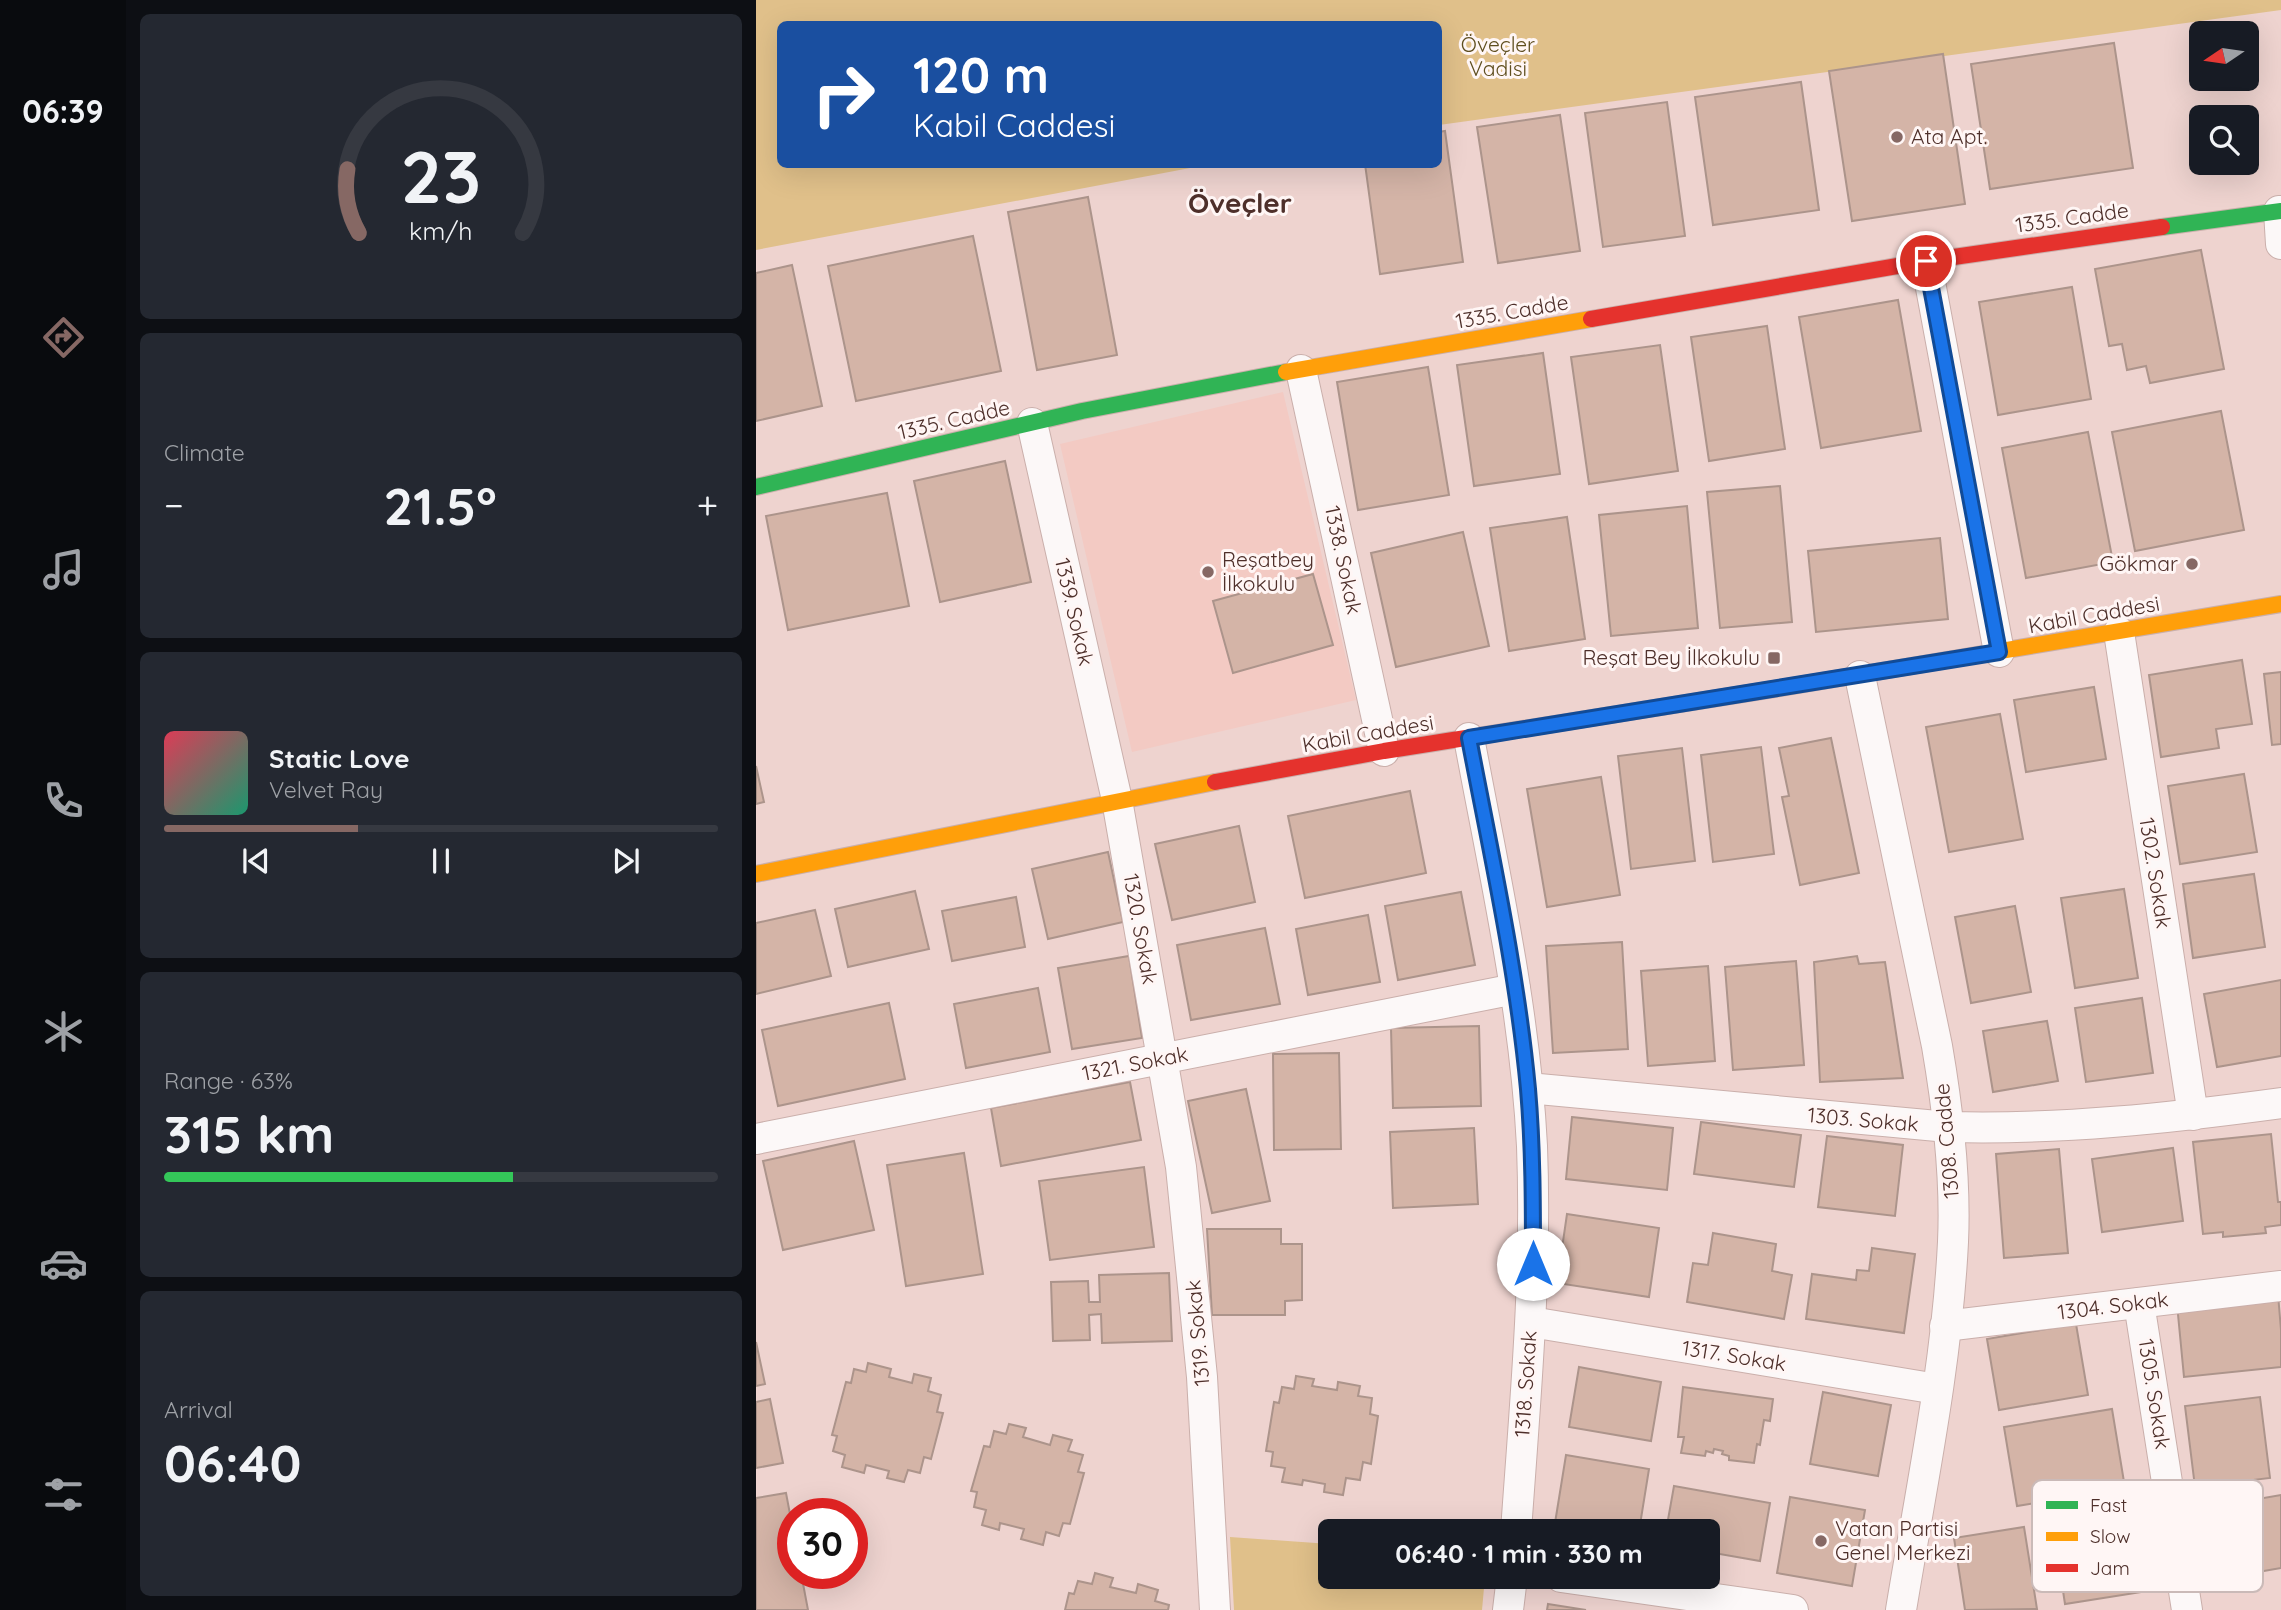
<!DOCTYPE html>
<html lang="en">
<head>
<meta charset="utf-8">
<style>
  body { margin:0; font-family:Quicksand,sans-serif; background:#242831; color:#f1f3f6; height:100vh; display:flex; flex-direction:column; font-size:26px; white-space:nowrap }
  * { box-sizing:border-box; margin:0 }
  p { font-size:23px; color:#9ea1a6 }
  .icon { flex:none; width:38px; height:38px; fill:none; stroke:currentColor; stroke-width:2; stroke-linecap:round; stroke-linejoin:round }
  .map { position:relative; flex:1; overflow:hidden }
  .sheet { display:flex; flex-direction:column; gap:14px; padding:14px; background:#0d0f14; width:630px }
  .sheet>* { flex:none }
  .banner { position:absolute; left:21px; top:21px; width:665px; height:147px; border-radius:10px; box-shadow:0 7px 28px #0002; background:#1a4fa0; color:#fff; overflow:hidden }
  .needle { width:46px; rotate:257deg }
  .controls { position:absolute; left:1433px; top:21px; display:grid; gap:14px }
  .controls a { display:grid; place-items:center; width:70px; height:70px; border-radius:10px; background:#171b24; box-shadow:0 7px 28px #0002; font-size:35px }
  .speed { position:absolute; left:21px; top:1498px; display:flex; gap:14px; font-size:35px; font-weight:700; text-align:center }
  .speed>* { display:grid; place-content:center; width:91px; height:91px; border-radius:50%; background:#171b24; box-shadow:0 7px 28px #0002; line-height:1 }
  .speed .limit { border:10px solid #d22; background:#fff; color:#111 }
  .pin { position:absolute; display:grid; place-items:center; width:60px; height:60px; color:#fff; margin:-30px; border:4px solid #fff; border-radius:50%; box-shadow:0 2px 7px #0007 }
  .me { position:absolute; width:77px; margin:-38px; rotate:0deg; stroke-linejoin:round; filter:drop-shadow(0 0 5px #0008) }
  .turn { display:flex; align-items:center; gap:24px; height:147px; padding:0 21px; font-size:32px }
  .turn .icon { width:91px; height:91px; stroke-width:2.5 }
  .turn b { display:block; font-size:49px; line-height:60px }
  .big { font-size:52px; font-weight:700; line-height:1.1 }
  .sheet .widget { flex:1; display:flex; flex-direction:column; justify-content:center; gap:10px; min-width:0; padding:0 24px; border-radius:10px; background:#242831 }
  .sheet .dial { align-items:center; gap:0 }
  .dial svg { height:182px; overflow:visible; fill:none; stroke:#363941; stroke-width:7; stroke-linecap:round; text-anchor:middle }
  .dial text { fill:#f1f3f6; stroke:none }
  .song { display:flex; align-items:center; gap:21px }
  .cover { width:84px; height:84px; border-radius:10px; background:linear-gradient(135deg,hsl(350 70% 55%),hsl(160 70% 35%)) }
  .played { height:7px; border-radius:4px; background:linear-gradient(90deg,#866864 35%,#363941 35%) }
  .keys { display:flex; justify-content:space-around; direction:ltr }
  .heat { display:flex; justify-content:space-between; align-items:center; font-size:38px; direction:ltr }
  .charge { height:10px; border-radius:5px; background:linear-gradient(90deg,#34c759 63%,#363941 0) }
  .trip { position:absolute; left:562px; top:1519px; width:402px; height:70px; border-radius:10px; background:#171b24; box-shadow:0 7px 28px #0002; font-weight:700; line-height:70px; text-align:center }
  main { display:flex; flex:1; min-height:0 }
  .tab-bar { display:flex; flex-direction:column; width:126px; justify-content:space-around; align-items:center; background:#090b0e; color:#9ea1a6 }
  .tab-bar .icon { width:49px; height:49px }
  .tab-bar .current { color:#866864 }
  .tab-bar b { font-size:32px; color:#f1f3f6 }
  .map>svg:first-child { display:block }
  .built { fill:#f3cac3 }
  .green { fill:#e0c08a }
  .building { fill:#d4b4a7; stroke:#ac948b; stroke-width:2 }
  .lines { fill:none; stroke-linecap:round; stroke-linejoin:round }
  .street-casing { stroke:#caafab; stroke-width:32 }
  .fast-casing { stroke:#caafab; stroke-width:18 }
  .slow-casing { stroke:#caafab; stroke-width:18 }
  .jam-casing { stroke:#caafab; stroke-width:18 }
  .street { stroke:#fcf8f8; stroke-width:30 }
  .fast { stroke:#30b455; stroke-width:16 }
  .slow { stroke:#ff9f0a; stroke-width:16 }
  .jam { stroke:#e5322d; stroke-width:16 }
  .route-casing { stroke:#114b97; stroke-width:18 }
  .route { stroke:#1a73e8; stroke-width:12 }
  .poi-dot { fill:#866864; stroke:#fff6f5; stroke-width:2.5 }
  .labels { text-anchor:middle; stroke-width:6; stroke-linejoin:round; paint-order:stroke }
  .park-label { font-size:21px; fill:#5f4e1e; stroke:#fff6f5 }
  .poi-label { font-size:21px; fill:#4e2f2a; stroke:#fff6f5; text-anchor:start }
  .street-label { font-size:21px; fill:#4e2f2a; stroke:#fff6f5 }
  .district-label { font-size:28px; font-weight:bold; fill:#4e2f2a; stroke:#fff6f5 }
  .key { fill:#fff6f5; stroke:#cabab8; stroke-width:2 }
  .key-label { font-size:19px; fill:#4e2f2a }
</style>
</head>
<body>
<main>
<nav class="tab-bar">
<b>06:39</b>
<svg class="icon current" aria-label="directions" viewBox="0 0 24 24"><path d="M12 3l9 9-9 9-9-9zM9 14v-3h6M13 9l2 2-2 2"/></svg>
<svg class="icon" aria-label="music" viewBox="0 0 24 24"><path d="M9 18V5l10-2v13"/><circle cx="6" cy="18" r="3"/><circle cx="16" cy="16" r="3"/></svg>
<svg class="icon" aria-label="phone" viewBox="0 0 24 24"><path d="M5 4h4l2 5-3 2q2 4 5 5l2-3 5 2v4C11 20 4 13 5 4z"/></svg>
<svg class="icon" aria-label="climate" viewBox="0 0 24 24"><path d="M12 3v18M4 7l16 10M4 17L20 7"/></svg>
<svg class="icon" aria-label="car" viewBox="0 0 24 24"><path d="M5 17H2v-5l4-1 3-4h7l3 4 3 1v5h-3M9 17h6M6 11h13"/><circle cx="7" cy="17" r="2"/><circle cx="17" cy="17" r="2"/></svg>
<svg class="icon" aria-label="filters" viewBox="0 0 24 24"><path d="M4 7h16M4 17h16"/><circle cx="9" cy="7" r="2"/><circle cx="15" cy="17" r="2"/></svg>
</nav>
<section class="sheet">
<div class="widget dial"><svg viewBox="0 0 100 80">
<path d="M14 69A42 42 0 1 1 86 69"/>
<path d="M14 69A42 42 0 0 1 9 41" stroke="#866864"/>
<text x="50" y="56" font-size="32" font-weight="700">23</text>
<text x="50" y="72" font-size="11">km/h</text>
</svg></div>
<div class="widget"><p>Climate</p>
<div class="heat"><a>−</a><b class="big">21.5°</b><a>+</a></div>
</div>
<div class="widget">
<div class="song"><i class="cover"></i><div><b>Static Love</b><p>Velvet Ray</p></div></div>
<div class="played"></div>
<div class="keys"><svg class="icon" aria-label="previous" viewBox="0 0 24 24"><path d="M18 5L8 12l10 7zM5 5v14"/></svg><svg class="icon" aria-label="pause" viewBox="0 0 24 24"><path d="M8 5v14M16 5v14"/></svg><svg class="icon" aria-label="next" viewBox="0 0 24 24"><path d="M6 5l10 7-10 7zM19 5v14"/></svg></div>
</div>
<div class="widget"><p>Range · 63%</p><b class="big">315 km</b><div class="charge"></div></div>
<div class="widget"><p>Arrival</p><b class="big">06:40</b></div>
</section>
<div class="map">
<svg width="1525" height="1610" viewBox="0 0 1525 1610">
  <rect width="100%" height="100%" fill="#eed3cf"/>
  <path class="built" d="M527 392 600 700 376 752 304 444Z"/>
  <g class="green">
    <path d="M0 0H1525V10L683 125 682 24H24V164L450 165 0 250Z"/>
    <path d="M474 1537 574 1544V1577H729L726 1610H478Z"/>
  </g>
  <g class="building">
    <path d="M1358 43 1377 168 1234 189 1215 64Z"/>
    <path d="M1187 54 1209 204 1096 221 1073 71Z"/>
    <path d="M1045 82 1063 210 957 225 939 97Z"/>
    <path d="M911 102 929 236 847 247 829 113Z"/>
    <path d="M804 115 824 251 742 263 721 127Z"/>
    <path d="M689 131 707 262 624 274 609 164H682V132Z"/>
    <path d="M332 197 361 355 281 370 252 212Z"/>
    <path d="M217 236 245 371 100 401 72 266Z"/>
    <path d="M1445 250 1468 369 1394 383 1390 366 1371 370 1366 344 1353 346 1339 269Z"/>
    <path d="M36 265 66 406 0 421V273Z"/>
    <path d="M1316 287 1335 399 1242 415 1223 302Z"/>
    <path d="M1142 300 1165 431 1065 448 1043 317Z"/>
    <path d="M1011 326 1029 449 953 461 935 337Z"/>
    <path d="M904 345 922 471 833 484 815 357Z"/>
    <path d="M787 353 804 474 718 486 701 365Z"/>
    <path d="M672 367 693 495 602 510 581 382Z"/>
    <path d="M1465 411 1488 530 1379 551 1356 432Z"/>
    <path d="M1332 432 1357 562 1270 578 1246 448Z"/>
    <path d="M249 461 275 582 184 602 158 481Z"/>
    <path d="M1024 486 1036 622 964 628 951 492Z"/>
    <path d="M131 493 153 606 32 630 10 516Z"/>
    <path d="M931 506 942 628 855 636 843 515Z"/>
    <path d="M811 517 829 639 753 651 734 528Z"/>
    <path d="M707 532 733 646 640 667 615 553Z"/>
    <path d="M1184 538 1192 619 1060 632 1052 551Z"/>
    <path d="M557 574 577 645 477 673 457 601Z"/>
    <path d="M1486 660 1496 724 1460 729 1463 748 1405 757 1393 675Z"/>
    <path d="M1525 672V744L1516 745 1508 674Z"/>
    <path d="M1338 687 1350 759 1270 772 1258 700Z"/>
    <path d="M1244 714 1267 839 1193 852 1170 727Z"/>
    <path d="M1075 738 1103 873 1044 885 1026 797 1033 796 1023 748Z"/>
    <path d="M1005 747 1018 854 957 862 945 755Z"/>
    <path d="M926 748 939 861 875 869 862 756Z"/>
    <path d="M0 766 8 802 0 804Z"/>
    <path d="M1488 774 1501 852 1424 864 1412 786Z"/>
    <path d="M845 777 864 895 791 907 771 789Z"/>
    <path d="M654 791 670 873 549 898 532 816Z"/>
    <path d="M483 826 499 902 416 920 399 844Z"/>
    <path d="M352 852 367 922 292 939 276 869Z"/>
    <path d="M1498 874 1509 947 1437 958 1427 884Z"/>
    <path d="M1368 889 1382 978 1319 988 1305 898Z"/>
    <path d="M159 891 173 949 92 967 79 909Z"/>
    <path d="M705 892 719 965 642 980 629 906Z"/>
    <path d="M260 897 269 947 196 961 186 911Z"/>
    <path d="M1259 906 1275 992 1215 1003 1199 917Z"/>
    <path d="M59 910 75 976 0 994V923Z"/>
    <path d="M612 915 624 982 552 995 540 929Z"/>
    <path d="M509 928 524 1004 435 1020 421 945Z"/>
    <path d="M866 942 872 1049 797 1053 790 946Z"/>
    <path d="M373 956 386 1038 316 1049 302 968Z"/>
    <path d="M1101 956 1103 964 1129 962 1147 1078 1064 1082 1058 962Z"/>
    <path d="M1040 961 1048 1065 977 1070 969 967Z"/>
    <path d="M952 966 959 1061 892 1066 885 971Z"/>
    <path d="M1525 980V1056L1461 1067 1448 994Z"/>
    <path d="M282 988 294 1052 210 1068 198 1004Z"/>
    <path d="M1386 998 1397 1073 1330 1082 1319 1008Z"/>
    <path d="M133 1003 149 1079 22 1106 6 1030Z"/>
    <path d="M1291 1021 1302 1081 1237 1092 1227 1031Z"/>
    <path d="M723 1026 725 1106 637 1108 635 1028Z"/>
    <path d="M583 1053 585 1149 518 1150 517 1054Z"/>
    <path d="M374 1082 385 1140 245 1166 235 1108Z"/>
    <path d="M490 1089 514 1201 456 1213 432 1101Z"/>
    <path d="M816 1117 917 1128 911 1190 810 1179Z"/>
    <path d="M945 1122 1045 1135 1038 1187 938 1174Z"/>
    <path d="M718 1128 722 1204 637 1208 634 1132Z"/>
    <path d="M1515 1134 1522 1202H1525V1225L1509 1227 1510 1233 1467 1237V1232L1447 1234 1437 1142Z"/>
    <path d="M1071 1136 1147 1145 1139 1216 1062 1207Z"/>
    <path d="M98 1141 118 1230 27 1250 7 1161Z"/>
    <path d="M1417 1148 1427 1221 1346 1232 1336 1159Z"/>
    <path d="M1303 1149 1312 1253 1248 1258 1240 1154Z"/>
    <path d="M208 1153 227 1274 150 1286 131 1165Z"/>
    <path d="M388 1167 398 1247 294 1260 283 1181Z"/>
    <path d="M811 1214 903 1228 893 1297 801 1283Z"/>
    <path d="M451 1229H525V1244H546V1300L529 1301V1315H456Z"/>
    <path d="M957 1233 1020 1244 1016 1271 1036 1275 1028 1319 931 1302 937 1263 952 1265Z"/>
    <path d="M1116 1248 1159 1254 1148 1333 1050 1319 1056 1274 1100 1280 1101 1270 1113 1271Z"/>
    <path d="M413 1273 416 1341 346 1343 345 1314 333 1315 334 1340 297 1341 295 1282 332 1281 333 1302H344L343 1275Z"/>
    <path d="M1522 1294 1525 1330V1367L1428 1377 1421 1304Z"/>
    <path d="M1320 1324 1332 1395 1243 1410 1231 1339Z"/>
    <path d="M0 1342 9 1384 0 1386Z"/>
    <path d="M112 1363 135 1369 133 1377 156 1383 158 1374 175 1378 172 1391 185 1395 181 1412 187 1413 175 1459 168 1457 164 1473 152 1470 148 1482 131 1478 133 1471 110 1465 108 1473 86 1467 89 1455 77 1451 81 1436 76 1435 90 1382 95 1383 98 1369 110 1372Z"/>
    <path d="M823 1367 905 1382 895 1441 813 1427Z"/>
    <path d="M540 1376 558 1379 556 1386 581 1390 582 1382 604 1386 602 1396 616 1398 614 1414 622 1416 615 1464 607 1462 604 1480 590 1478 587 1495 568 1492 569 1484 547 1480 546 1485 526 1482 529 1468 515 1466 517 1452 510 1451 518 1402 523 1403 526 1387 538 1389Z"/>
    <path d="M927 1387 1017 1399 1014 1421 1008 1420 1004 1445 1001 1444 998 1463 973 1460V1456L966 1454 967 1451 958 1449 957 1453 950 1451 949 1456 925 1453 928 1437H922Z"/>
    <path d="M1067 1392 1135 1405 1122 1476 1054 1464Z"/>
    <path d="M1504 1397 1514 1478 1439 1487 1429 1406Z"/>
    <path d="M14 1399 27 1463 0 1468V1402Z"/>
    <path d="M1356 1409 1369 1488 1261 1506 1248 1427Z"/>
    <path d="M253 1424 270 1428 267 1437 294 1445 297 1435 316 1440 312 1451 327 1455 322 1472 328 1473 314 1524 307 1523 303 1536 290 1532 287 1545 265 1539 268 1529 244 1523 243 1530 226 1525 230 1510 218 1507 221 1492 215 1491 228 1446 234 1447 238 1431 250 1434Z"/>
    <path d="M810 1455 893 1469 883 1531H850L799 1523Z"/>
    <path d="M918 1486 1014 1503 1004 1561 952 1552V1531H910Z"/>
    <path d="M30 1493 37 1530V1573H45L52 1610H0V1498Z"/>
    <path d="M1525 1495V1568L1456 1580 1444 1509Z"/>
    <path d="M1034 1497 1109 1510 1096 1586 1021 1573Z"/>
    <path d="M1381 1525 1392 1591 1309 1604 1299 1538Z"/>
    <path d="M1268 1527 1281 1609 1209 1610 1198 1538Z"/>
    <path d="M339 1573 357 1578 354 1587 380 1593 382 1584 402 1590 399 1601 413 1605 412 1610H309L313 1593 318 1594 322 1581 336 1584Z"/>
    <path d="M792 1604 830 1610H791Z"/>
  </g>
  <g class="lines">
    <g class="street-casing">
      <g id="street">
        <path d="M1523 211 1525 244"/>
        <path d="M1170 261 1243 652"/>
        <path d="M545 370 628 751"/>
        <path d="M276 423 361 800 425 1167 446 1377 459 1610"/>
        <path d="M1363 632 1437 1115"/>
        <path d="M1104 676 1181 1046C1192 1110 1200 1177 1197 1242 1191 1365 1165 1488 1145 1610"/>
        <path d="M713 738C738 873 769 1008 776 1146 781 1275 769 1403 760 1531"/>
        <path d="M772 1088 1192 1127C1304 1130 1414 1118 1525 1103"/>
        <path d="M0 1139 759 989"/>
        <path d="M1383 1303 1431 1610"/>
        <path d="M775 1322 1181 1389"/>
        <path d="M1189 1326 1525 1286"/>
        <path d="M805 1577 1037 1610"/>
        <path d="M752 1610 756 1577"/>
      </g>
    </g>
    <g class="fast-casing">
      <g id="fast">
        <path d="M1406 227 1525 211"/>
        <path d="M0 487 326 411 530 372"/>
      </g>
    </g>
    <g class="slow-casing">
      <g id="slow">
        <path d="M530 372 835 319"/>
        <path d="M1018 689 1525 604"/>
        <path d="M0 874 459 782"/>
      </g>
    </g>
    <g class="jam-casing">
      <g id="jam">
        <path d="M835 319 1170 261 1406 227"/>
        <path d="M459 782 628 751 1018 689"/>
      </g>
    </g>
    <use href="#street" class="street"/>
    <use href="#fast" class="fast"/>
    <use href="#slow" class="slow"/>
    <use href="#jam" class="jam"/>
  </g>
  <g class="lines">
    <g class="route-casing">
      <path id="route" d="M777 1264C777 1206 777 1147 772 1089 761 971 735 854 713 738L1243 652 1170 261"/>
    </g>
    <use href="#route" class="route"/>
  </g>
  <g class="poi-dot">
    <circle cx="1141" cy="137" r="7"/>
    <circle cx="1436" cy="564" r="7"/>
    <circle cx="452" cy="572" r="7"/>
    <rect x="1011" y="651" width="14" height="14" rx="3.5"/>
    <circle cx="1065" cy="1541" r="7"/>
  </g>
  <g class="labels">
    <g class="park-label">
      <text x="742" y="52">Öveçler<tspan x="742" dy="24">Vadisi</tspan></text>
    </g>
    <g class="poi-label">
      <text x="1155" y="144">Ata Apt.</text>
      <text x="466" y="567">Reşatbey<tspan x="466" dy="24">İlkokulu</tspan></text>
      <text x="1422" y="571" text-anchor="end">Gökmar</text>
      <text x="1004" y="665" text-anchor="end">Reşat Bey İlkokulu</text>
      <text x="1079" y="1536">Vatan Partisi<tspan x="1079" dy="24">Genel Merkezi</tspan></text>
    </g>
    <g class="street-label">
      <text transform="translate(1316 218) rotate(-8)" y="7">1335. Cadde</text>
      <text transform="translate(756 312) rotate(-10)" y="7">1335. Cadde</text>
      <text transform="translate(198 420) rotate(-13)" y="7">1335. Cadde</text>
      <text transform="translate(587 560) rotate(78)" y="7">1338. Sokak</text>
      <text transform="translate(318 612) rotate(77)" y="7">1339. Sokak</text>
      <text transform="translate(1338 615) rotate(-10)" y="7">Kabil Caddesi</text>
      <text transform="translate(612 734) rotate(-10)" y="7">Kabil Caddesi</text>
      <text transform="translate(1399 873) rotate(81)" y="7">1302. Sokak</text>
      <text transform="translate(384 929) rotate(80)" y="7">1320. Sokak</text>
      <text transform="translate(379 1064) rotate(-11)" y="7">1321. Sokak</text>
      <text transform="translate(1107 1120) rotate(5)" y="7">1303. Sokak</text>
      <text transform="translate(1191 1141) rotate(-95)" y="7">1308. Cadde</text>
      <text transform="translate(1357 1306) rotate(-7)" y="7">1304. Sokak</text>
      <text transform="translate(442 1333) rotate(-95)" y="7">1319. Sokak</text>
      <text transform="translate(978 1356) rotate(9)" y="7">1317. Sokak</text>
      <text transform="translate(770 1384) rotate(-86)" y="7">1318. Sokak</text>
      <text transform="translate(1398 1394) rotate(81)" y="7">1305. Sokak</text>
    </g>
    <g class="district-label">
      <text x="484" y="213">Öveçler</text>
    </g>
  </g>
  <rect x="1276" y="1480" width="231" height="112" rx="10" class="key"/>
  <rect x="1290" y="1501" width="32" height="8" fill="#30b455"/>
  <rect x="1290" y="1532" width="32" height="9" fill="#ff9f0a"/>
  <rect x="1290" y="1564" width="32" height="8" fill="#e5322d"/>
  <g class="key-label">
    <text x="1334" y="1512">Fast</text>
    <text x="1334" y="1543">Slow</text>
    <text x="1334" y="1575">Jam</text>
  </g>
</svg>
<div class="controls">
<a><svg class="needle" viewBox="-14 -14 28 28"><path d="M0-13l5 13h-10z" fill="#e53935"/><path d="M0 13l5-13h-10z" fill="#9ea1a6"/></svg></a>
<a><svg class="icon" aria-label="search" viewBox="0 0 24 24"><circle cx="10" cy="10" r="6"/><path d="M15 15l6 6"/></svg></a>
</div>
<div class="speed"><div class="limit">30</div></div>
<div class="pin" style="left:1170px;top:261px;background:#d93025"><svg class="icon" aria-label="arrive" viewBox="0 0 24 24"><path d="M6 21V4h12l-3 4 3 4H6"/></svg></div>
<svg class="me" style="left:777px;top:1264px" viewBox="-20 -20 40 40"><circle r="19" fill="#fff"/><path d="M0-13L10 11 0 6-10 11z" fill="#1a73e8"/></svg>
<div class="trip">06:40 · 1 min · 330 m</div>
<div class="banner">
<div class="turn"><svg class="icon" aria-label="right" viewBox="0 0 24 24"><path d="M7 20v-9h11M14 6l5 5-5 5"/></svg><div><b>120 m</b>Kabil Caddesi</div></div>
</div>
</div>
</main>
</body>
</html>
